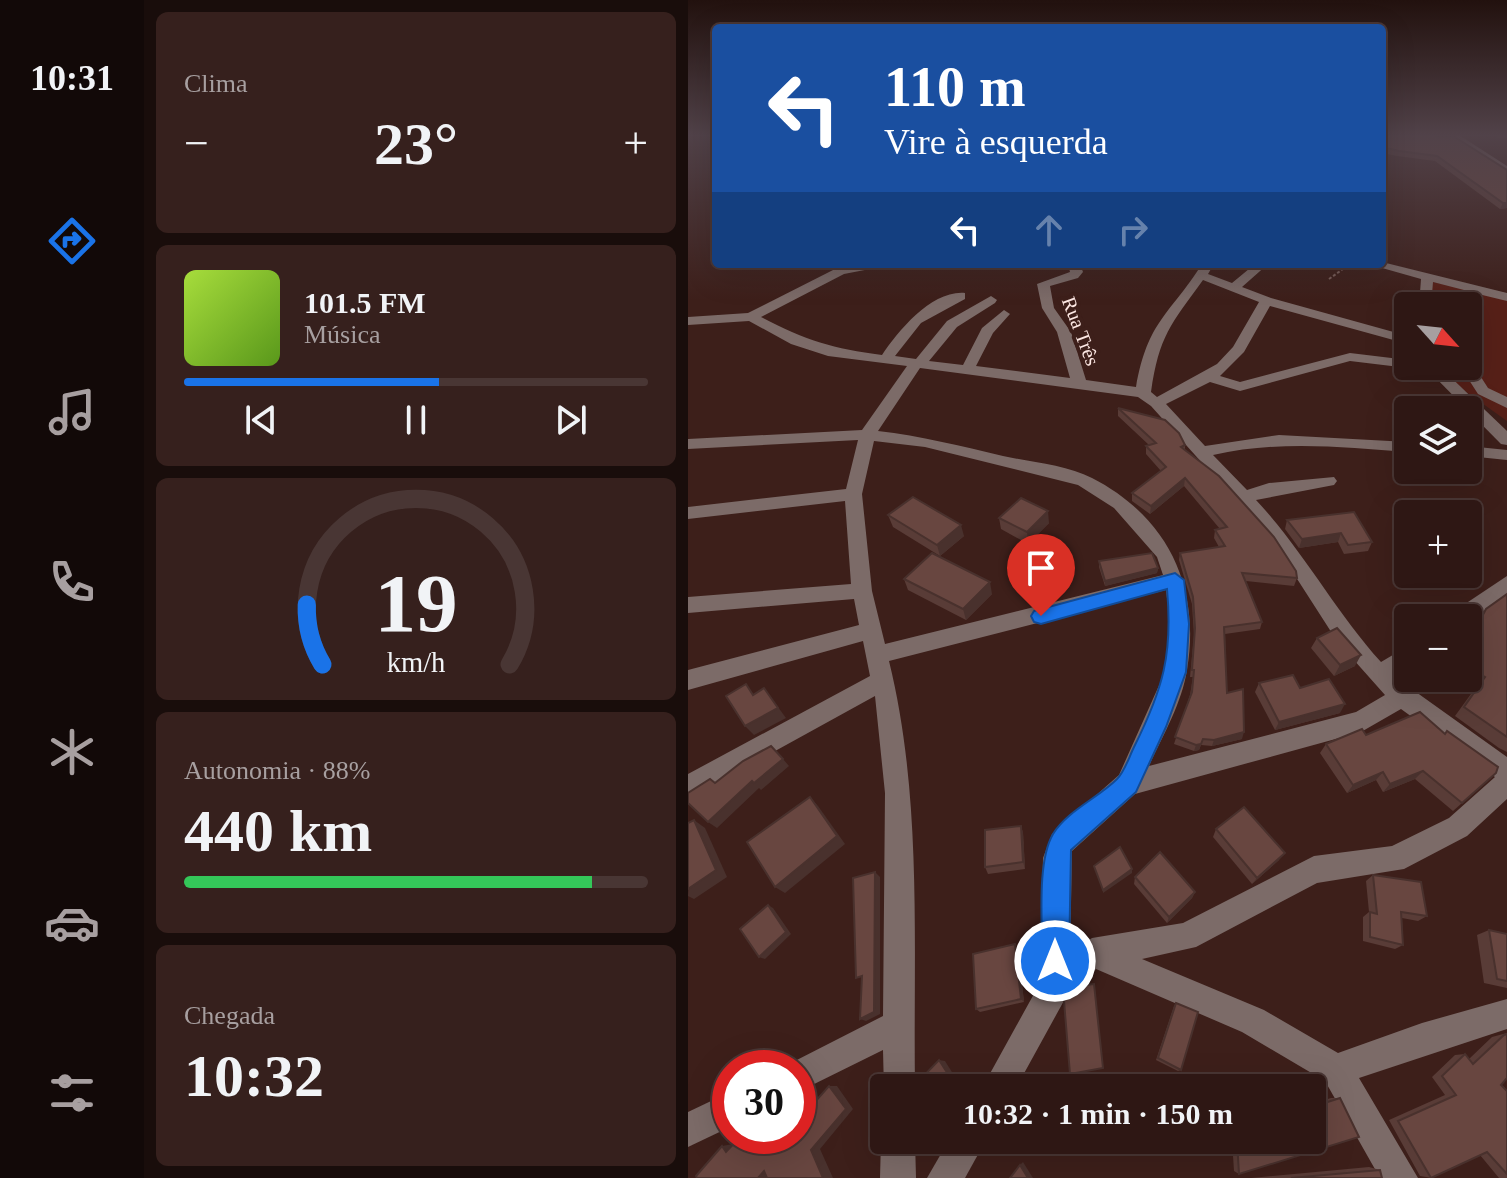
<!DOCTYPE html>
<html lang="pt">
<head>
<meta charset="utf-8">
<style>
  body { margin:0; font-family:"Times New Roman",serif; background:#36201d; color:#f1f3f6; height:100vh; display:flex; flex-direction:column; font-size:30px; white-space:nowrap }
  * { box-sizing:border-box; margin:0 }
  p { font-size:26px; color:#a79fa0 }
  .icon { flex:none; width:44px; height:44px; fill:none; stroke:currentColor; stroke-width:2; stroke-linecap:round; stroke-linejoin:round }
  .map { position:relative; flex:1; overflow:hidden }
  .drawer { display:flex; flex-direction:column; gap:12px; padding:12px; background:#190d0b; width:544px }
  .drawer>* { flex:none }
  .guide { position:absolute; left:24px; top:24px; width:674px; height:244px; border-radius:8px; box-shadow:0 8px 32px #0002,0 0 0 2px #493634; background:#1a4fa0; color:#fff; overflow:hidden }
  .needle { width:52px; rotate:117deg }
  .buttons { position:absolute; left:706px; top:292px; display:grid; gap:16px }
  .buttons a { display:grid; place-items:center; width:88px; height:88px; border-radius:8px; background:#2e1714; box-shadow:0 8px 32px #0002,0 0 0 2px #493634; font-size:40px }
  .speed { position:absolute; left:24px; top:1050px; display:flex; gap:16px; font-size:40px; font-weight:700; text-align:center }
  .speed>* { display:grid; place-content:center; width:104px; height:104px; border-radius:50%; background:#2e1714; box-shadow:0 8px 32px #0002,0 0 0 2px #493634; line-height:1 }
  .speed .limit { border:12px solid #d22; background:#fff; color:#111 }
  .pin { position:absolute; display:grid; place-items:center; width:68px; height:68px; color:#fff; margin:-82px -34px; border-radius:50% 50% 50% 0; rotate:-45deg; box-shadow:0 0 8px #0007 }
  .pin .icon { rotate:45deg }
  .me { position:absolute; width:88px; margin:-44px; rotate:0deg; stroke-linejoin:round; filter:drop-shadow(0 0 6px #0008) }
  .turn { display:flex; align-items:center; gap:28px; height:168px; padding:0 40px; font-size:36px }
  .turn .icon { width:104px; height:104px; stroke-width:2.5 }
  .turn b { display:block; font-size:56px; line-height:68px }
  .lanes { display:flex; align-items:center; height:76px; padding:0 40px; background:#0003; justify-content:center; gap:40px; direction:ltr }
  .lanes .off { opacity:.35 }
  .big { font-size:60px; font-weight:700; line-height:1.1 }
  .drawer .tile { flex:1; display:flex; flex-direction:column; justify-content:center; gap:12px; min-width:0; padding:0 28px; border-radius:12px; background:#36201d }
  .drawer .dial { align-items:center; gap:0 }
  .dial svg { height:208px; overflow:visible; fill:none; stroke:#493634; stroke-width:7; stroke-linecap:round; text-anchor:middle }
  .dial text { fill:#f1f3f6; stroke:none }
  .song { display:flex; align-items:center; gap:24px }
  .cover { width:96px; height:96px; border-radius:12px; background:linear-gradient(135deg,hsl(80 70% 55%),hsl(90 70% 35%)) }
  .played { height:8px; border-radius:4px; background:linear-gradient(90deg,#1a73e8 55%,#493634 55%) }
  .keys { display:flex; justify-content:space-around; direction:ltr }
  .heat { display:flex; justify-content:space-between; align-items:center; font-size:44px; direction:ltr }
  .charge { height:12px; border-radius:6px; background:linear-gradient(90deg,#34c759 88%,#493634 0) }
  .trip { position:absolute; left:182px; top:1074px; width:456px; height:80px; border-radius:8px; background:#2e1714; box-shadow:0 8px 32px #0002,0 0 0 2px #493634; font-weight:700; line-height:80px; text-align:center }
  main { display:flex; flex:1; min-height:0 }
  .dock { display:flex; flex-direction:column; width:144px; justify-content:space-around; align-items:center; background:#120908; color:#a79fa0 }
  .dock .icon { width:56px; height:56px }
  .dock .selected { color:#1a73e8 }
  .dock b { font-size:36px; color:#f1f3f6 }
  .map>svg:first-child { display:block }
  .green { fill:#572018 }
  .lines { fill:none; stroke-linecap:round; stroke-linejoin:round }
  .path { stroke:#7a5f5a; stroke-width:2; stroke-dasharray:3 2; stroke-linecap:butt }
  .minor { fill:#7c6b68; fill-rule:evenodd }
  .wall { fill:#593c37 }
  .shaded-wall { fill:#49312d }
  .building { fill:#684640; stroke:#49312d; stroke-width:2 }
  .route { fill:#1a73e8; stroke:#114b97; stroke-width:2 }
  .labels { text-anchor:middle; stroke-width:8; stroke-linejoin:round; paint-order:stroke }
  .far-street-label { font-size:20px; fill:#fde8e4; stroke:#3d1f1a }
</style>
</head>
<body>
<main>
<nav class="dock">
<b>10:31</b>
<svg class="icon selected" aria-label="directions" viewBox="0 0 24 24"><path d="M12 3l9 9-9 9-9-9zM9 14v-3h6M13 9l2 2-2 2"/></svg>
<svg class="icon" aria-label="music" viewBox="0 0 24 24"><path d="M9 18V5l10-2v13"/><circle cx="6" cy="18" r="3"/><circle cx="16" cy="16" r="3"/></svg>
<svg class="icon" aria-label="phone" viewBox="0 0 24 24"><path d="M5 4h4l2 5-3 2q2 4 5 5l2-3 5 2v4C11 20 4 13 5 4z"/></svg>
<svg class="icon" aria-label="climate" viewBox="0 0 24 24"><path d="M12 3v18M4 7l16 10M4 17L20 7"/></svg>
<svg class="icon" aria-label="car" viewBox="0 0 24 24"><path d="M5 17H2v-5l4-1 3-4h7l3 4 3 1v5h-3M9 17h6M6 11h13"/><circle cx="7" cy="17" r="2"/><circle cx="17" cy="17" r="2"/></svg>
<svg class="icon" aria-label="filters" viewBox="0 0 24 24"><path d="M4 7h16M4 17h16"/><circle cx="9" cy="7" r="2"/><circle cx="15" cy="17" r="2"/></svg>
</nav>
<section class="drawer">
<div class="tile"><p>Clima</p>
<div class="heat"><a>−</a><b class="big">23°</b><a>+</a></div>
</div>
<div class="tile">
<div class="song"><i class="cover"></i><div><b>101.5 FM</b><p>Música</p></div></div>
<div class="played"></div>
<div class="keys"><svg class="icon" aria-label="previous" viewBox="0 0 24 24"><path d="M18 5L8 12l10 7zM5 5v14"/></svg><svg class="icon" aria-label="pause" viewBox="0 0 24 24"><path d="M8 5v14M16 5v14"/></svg><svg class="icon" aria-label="next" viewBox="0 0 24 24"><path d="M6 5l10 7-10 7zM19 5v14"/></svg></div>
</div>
<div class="tile dial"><svg viewBox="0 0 100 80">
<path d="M14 69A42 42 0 1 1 86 69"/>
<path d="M14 69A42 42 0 0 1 8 46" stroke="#1a73e8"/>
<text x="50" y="56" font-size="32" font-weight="700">19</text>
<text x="50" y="72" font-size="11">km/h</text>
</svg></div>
<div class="tile"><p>Autonomia · 88%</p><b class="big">440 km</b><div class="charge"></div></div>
<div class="tile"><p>Chegada</p><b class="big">10:32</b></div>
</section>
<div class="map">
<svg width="819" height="1178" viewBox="0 0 819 1178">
  <rect width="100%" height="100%" fill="#3d1f1a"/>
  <path class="green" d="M741 281 819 299V421L749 371 748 366H780V306H743Z"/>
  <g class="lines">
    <path class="path" d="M641 279 662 264"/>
    <g class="minor">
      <path d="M760 135H771L819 166V173Z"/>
      <path d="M694 262 819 293V301L786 293 781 298 767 297 769 306H757L756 290H776L745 282 743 306H731L733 279 680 264Z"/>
      <path d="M177 264H208L156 274 73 317C116 340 146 349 194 355 211 330 244 290 277 293V299L233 323 207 356 228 359 259 321 303 296 309 300 307 303 269 327 241 361 275 365 294 328 316 310 322 314 305 333 288 366 382 378 369 332 354 308 349 284 382 272 380 264H392L395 272 390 278 362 286 366 308 383 332 398 380 448 387C460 320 481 316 514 264H526L520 274 544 283 567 264H580L554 287 583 298 720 336V344L582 306 556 352 532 376 552 382 662 353 720 360V366H726L720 368 662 361 552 391 522 382 478 404 517 446 591 435 720 442V452C655 447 590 440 525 455L559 490 581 483 646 477 649 481 646 485 568 500C615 550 647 611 693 662L720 646V667L707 677 819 757V799L779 836 716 869 629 883 508 947 454 959 576 1010 650 1053 734 1023 819 999V1029L671 1078 730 1178H692L637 1081 554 1032 408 969 378 997 328 1088H294L352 983 355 858 364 834 431 775 477 672 482 624 478 590 201 661C235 799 225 947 227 1088H196V1091L195 1050 110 1092V1068H97L99 1065 195 1016 197 793 187 696 0 799V774L182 676 175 641 0 690V670L171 625 166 599 0 613V597L163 584 157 501 0 519V507L158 489 170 440 0 449V439L174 430 219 366 140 356 103 344 61 321 0 325V317L60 313 149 268ZM515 280 571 302 545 347 529 364 469 397 463 392C471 336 483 324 515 280ZM232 368 450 397 463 406 586 543 649 641 697 695 668 712 461 766C474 737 494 703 499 670 513 587 480 517 404 478 379 465 343 462 315 456 273 446 233 436 190 431ZM186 441 237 447 390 485 426 508 469 557 475 575 197 644 184 591 174 494ZM713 709 807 777 761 818 704 846 626 856 495 923 404 938 382 953 384 851 447 794 673 732Z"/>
      <path d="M780 362 784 363 800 388 819 397V408L790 394 772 366H780Z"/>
      <path d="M736 366H751L819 431V445L813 444Z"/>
      <path d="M780 446 819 450V460L780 456Z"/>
      <path d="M819 576V595L780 623V618H762L765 612Z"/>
      <path d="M42 1092V1127L0 1147V1112Z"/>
      <path d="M196 1133V1140H227L228 1178H192L193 1140Z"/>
      <path d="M261 1140H298L277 1178H239Z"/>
    </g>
  </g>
  <g class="wall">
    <path d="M694 135 819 170V208L812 209 747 161 709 156 694 153Z"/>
    <path d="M808 135H819V138H810Z"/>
    <path d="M430 408 497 445V450L609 578 606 586 558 581 574 622 572 629 537 634 539 693 554 739 524 746 513 745 511 750 506 751 486 744 502 695 505 677H502L506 635 504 604 491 560 492 553 531 547 526 538 527 530 532 529 496 486 462 514 444 501V493L473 471 458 454V446L461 445 430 416Z"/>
    <path d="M666 512 684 542 680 551 656 554 650 542 611 548 597 529 599 520Z"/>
    <path d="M200 515 276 536 252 556 205 527Z"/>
    <path d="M311 518 361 523 340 544 313 529Z"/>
    <path d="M411 561 470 568 469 573 417 586 411 567Z"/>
    <path d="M216 579 304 594 278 620 220 590Z"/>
    <path d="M819 594V752L811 748 767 716 788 687 774 678H780V638L790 620 798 609Z"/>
    <path d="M629 638 667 666 646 676 623 648Z"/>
    <path d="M571 683 612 688 652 713 587 730 567 692Z"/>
    <path d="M732 712 774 803 765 811 727 779 695 792 688 780 659 793 632 753 638 744 678 735Z"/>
    <path d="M333 826 335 833 337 869 300 874 297 867Z"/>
    <path d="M528 829 591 860 564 884 525 837Z"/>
    <path d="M685 875 739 916 730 921 714 918 715 945 707 949 675 941V917L681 912 678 881Z"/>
    <path d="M447 877 507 892 504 898 479 923 446 884Z"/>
    <path d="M801 930 819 934V988L796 983 789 935Z"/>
    <path d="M330 949 336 1002 292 1012 288 1009Z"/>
    <path d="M488 1003 493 1070 490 1071 468 1060 486 1006Z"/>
    <path d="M819 1033V1078L813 1085 819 1091V1178H811L792 1155 744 1178 732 1176 701 1120 757 1095 744 1077 767 1055 777 1054 781 1059 804 1037Z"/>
    <path d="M643 1098H652L671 1137 551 1174 546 1171 544 1140H624V1104Z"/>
    <path d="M681 1167 692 1170 694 1178H563Z"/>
  </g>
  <g class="shaded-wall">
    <path d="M815 203H819V208L812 209Z"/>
    <path d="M497 478 496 486 462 514 463 506Z"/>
    <path d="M360 511 361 523 340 544 339 532Z"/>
    <path d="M273 525 276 536 252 556 249 545Z"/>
    <path d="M653 533 650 542 611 548 614 539Z"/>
    <path d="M470 568 469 573 417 586V581Z"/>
    <path d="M302 582 304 594 278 620 275 609Z"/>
    <path d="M673 655 667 666 646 676 652 665Z"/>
    <path d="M76 688 98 718 66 735 57 726Z"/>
    <path d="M657 704 652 713 587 730 591 722Z"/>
    <path d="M556 732 554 739 524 746 526 740Z"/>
    <path d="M513 744 511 750 506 751 508 745Z"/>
    <path d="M95 759 101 766 73 790 71 788 29 828 20 822 64 781Z"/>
    <path d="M735 771 727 779 695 792 702 784Z"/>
    <path d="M695 772 688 780 659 793 665 785Z"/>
    <path d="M122 797 130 806 157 844 97 893 87 887Z"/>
    <path d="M6 820 17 828 39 877 6 899 0 896Z"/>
    <path d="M333 826 335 833 337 869 335 862Z"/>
    <path d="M597 853 591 860 564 884 569 878Z"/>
    <path d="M444 869V873L415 893V890Z"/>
    <path d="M187 872 192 877V1014L178 1021 172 1019Z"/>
    <path d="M507 892 504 898 479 923 481 917Z"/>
    <path d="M80 905 85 908 103 934 77 959 71 957Z"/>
    <path d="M327 944 330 949 336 1002 333 999Z"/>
    <path d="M251 1060 257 1061 274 1088H269Z"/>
    <path d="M141 1086H149L165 1109 132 1149 145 1178H135L123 1150Z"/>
    <path d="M45 1144 38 1152 34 1146Z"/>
    <path d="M335 1162 345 1178H340L332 1165Z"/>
    <path d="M76 1171 79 1178H70Z"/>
  </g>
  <g class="building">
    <path d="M694 135H747L750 137 765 136 819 170V203H815L749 156 711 151 694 147Z"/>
    <path d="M430 408 477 420 491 433 497 445 493 447 531 476 586 537 608 571 609 578 554 573 574 622 536 627 539 693 555 689 556 732 526 740 515 739 513 744 508 745 487 737 504 692 506 670H504L507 628 505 597 492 553 537 546 527 530 539 527 497 478 463 506 444 493 478 467 458 446 468 443Z"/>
    <path d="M225 497 273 525 249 545 200 515Z"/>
    <path d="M333 498 360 511 339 532 311 518Z"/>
    <path d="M666 512 684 542 660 545 653 533 614 539 599 520Z"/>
    <path d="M244 553 302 582 275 609 216 579Z"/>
    <path d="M464 553 470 568 417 581 411 561Z"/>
    <path d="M819 594V737L776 707 797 677 780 667V643L798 609Z"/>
    <path d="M649 628 673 655 652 665 629 638Z"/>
    <path d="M605 675 612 688 641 679 657 704 591 722 571 683Z"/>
    <path d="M58 684 65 695 76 688 90 708 57 726 38 696Z"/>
    <path d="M732 712 757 734 759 731 810 767 808 773 774 803 735 771 702 784 695 772 665 785 638 744 674 729 678 735Z"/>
    <path d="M83 746 95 759 66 783 64 781 20 822 0 803V793L22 779 27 783 55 761Z"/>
    <path d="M122 797 149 836 87 887 59 842Z"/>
    <path d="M556 807 597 853 569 878 528 829Z"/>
    <path d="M6 820 28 870 0 889V823Z"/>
    <path d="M333 826 335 862 297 867V830Z"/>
    <path d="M432 847 444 869 415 890 406 866Z"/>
    <path d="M472 852 507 892 481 917 447 877Z"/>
    <path d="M187 872 186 1012 172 1019 174 976 168 978 165 878Z"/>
    <path d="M685 875 733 882 739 916 713 912 715 945 682 937V912L689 914Z"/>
    <path d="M80 905 98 932 71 957 52 929Z"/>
    <path d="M801 930 819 934V981L809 979Z"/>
    <path d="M327 944 333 999 288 1009 285 954Z"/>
    <path d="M406 984 415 1068 382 1074 376 1001 389 986Z"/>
    <path d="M488 1003 510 1012 493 1070 470 1058Z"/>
    <path d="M819 1034V1078L813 1085 819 1091V1174L799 1152 743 1178 710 1121 768 1095 754 1076 777 1054 785 1064 816 1035Z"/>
    <path d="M251 1060 269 1088H224Z"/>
    <path d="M141 1086 158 1109 123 1150 135 1178H79L76 1171 70 1178H9L8 1176 34 1146 38 1152 53 1136H110V1121Z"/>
    <path d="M652 1098 671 1137 551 1174 549 1140H624V1107Z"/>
    <path d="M332 1165 340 1178H322Z"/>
    <path d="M692 1170 694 1178H603Z"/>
  </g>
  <linearGradient id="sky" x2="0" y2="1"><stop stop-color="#22110e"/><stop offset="0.45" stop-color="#514249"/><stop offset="1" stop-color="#514249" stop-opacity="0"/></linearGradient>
  <rect width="819" height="300" fill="url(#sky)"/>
  <path class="route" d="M487 573 496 580 501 624 498 672 478 727 448 792 383 850 381 961 377 970 367 974 358 970 354 961C355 927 348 863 365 834 379 811 410 798 429 779 437 771 441 757 446 747 475 689 485 654 479 589L353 624 346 622 343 616 346 611 353 609Z"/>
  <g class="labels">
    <g class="far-street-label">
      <text transform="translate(393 331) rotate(69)" y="7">Rua Três</text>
    </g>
  </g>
</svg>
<div class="buttons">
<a><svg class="needle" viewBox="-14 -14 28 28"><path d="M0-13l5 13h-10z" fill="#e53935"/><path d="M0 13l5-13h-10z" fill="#a79fa0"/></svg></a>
<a><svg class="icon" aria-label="layers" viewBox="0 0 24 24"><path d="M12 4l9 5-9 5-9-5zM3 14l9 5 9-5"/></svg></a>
<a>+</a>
<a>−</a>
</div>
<div class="speed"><div class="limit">30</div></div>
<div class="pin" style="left:353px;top:616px;background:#d93025"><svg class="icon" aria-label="arrive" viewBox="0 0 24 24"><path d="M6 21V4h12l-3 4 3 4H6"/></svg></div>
<svg class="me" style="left:367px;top:961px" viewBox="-20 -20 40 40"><circle r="17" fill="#1a73e8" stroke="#fff" stroke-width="3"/><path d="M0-11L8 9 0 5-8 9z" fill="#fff"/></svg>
<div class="trip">10:32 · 1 min · 150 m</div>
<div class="guide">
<div class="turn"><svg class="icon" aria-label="left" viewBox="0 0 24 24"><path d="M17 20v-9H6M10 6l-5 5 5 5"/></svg><div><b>110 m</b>Vire à esquerda</div></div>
<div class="lanes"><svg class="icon" aria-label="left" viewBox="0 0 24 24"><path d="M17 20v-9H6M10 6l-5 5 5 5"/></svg><svg class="icon off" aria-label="ahead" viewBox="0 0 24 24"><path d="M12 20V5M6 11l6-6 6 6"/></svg><svg class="icon off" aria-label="right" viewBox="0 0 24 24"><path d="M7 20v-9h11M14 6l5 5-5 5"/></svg></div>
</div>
</div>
</main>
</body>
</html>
